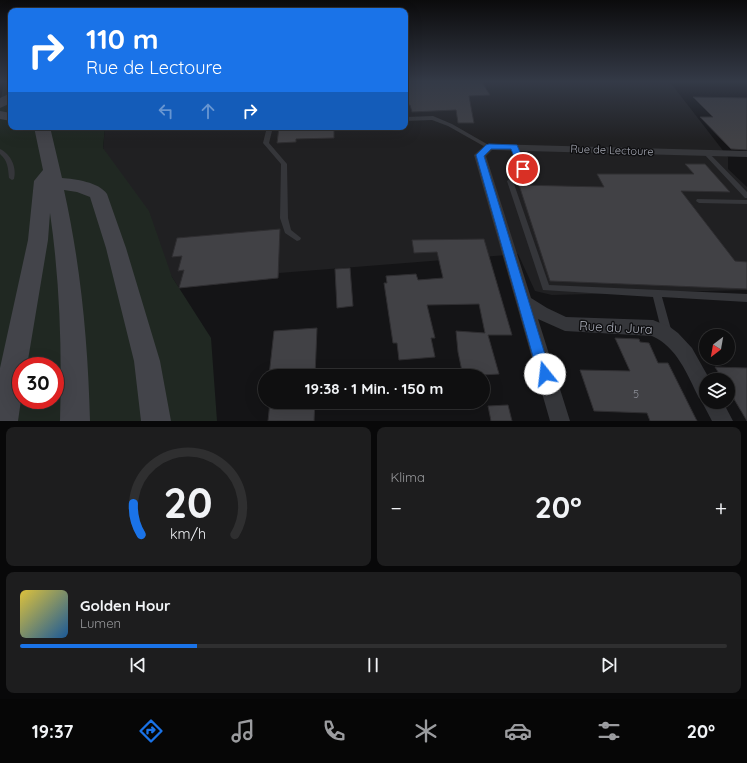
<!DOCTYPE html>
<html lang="de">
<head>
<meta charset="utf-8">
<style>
  body { margin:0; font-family:Quicksand,sans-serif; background:#1d1d1e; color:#f1f3f6; height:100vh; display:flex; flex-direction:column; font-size:15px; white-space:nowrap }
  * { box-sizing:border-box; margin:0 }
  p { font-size:13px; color:#9b9c9f }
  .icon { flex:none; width:22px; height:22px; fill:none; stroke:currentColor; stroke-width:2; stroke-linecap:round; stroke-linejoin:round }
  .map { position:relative; height:421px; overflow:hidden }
  .side { display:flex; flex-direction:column; gap:6px; padding:6px; background:#080809; flex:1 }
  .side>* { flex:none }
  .banner { position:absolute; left:8px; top:8px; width:400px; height:122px; border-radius:8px; box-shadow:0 4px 16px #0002,0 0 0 1px #2f2f30; background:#1a73e8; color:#fff; overflow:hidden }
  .needle { width:26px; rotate:211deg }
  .tools { position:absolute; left:699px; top:329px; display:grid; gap:8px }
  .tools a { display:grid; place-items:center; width:36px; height:36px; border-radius:50%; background:#0f0f10; box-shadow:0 4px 16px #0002,0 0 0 1px #2f2f30; font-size:20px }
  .speed { position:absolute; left:12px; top:357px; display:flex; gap:8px; font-size:20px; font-weight:700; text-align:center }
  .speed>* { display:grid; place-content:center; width:52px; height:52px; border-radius:50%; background:#0f0f10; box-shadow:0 4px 16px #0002,0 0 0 1px #2f2f30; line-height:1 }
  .speed .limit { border:6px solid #d22; background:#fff; color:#111 }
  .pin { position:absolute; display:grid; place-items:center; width:34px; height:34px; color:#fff; margin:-17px; border:2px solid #fff; border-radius:50%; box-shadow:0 1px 4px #0007 }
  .me { position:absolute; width:44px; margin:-22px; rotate:344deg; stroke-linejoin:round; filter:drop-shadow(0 0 3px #0008) }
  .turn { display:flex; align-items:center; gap:14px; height:84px; padding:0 12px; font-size:18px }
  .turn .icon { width:52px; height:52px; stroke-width:2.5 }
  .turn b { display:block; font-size:28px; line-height:34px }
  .lanes { display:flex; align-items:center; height:38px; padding:0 12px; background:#0003; justify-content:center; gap:20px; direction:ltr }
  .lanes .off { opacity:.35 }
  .big { font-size:30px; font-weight:700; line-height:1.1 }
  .side .tile { flex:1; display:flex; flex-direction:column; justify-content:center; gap:6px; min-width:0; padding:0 14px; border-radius:8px; background:#1d1d1e }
  .side .dial { align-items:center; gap:0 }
  .dial svg { height:104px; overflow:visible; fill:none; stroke:#2f2f30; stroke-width:7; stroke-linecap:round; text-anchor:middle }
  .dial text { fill:#f1f3f6; stroke:none }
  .song { display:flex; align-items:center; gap:12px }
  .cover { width:48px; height:48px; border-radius:6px; background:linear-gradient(135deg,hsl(50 70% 55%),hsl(210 70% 35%)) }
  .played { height:4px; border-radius:2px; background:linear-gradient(90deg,#1a73e8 25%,#2f2f30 25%) }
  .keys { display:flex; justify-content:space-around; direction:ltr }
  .heat { display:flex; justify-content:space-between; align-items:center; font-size:22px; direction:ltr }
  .side .tiles { flex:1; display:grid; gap:6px; grid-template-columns:1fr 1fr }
  .tile:last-child { grid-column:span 2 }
  .trip { position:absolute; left:258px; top:369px; width:232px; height:40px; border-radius:20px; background:#0f0f10; box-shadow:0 4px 16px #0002,0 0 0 1px #2f2f30; font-weight:700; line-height:40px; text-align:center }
  .tab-bar { display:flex; height:64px; justify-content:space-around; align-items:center; background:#060606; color:#9b9c9f }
  .tab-bar .icon { width:28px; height:28px }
  .tab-bar .selected { color:#1a73e8 }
  .tab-bar b { font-size:18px; color:#f1f3f6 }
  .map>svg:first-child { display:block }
  .built { fill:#202022 }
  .green { fill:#202822; fill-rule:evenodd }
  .building { fill:#414145; stroke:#2f2e31 }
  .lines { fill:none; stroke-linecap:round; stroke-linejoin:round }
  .lane { fill:#35363a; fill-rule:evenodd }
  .street { fill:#35363a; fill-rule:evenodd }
  .secondary { fill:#43444a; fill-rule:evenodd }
  .route { fill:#1a73e8; stroke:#114b97 }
  .labels { text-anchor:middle; stroke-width:3; stroke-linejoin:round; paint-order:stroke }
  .street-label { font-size:11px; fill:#a7aab5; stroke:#0f0f11 }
  .near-number-label { font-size:11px; fill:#8e9099 }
  .near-street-label { font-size:13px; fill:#a7aab5; stroke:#0f0f11 }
</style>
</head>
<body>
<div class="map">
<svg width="747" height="421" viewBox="0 0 747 421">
  <rect width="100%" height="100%" fill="#141416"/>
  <path class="built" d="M405 82H670L728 157V169L747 187V290L552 295 535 291 518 254 279 273 278 278 179 288 172 277 103 148 105 127H405Z"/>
  <path class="green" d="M4 82H11V127H105L103 148 149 211 172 277 211 338 217 421H0V103ZM21 366H55V400H21Z"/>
  <g class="building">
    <path d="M405 82H482L490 95 469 96 474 123H458L456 110 412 112 410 105H405Z"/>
    <path d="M693 97 747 98V150L731 149 700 117H713Z"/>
    <path d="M279 127H334V138L296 139V142L277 143Z"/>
    <path d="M685 164H705L730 192 681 191 735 261 747 262V289L550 281 519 185 604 187 597 174H694Z"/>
    <path d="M280 229 278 278 179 288 184 270 178 271 182 256 172 257 177 238Z"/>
    <path d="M484 239 512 335H488L499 374 463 376 458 352 456 331 485 333 479 304 427 305 435 338H431L435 357 399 360 397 343H393L384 283H387L386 276 416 274 418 280 443 278 437 252 414 253 412 240Z"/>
    <path d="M350 268 353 306 337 308 335 269Z"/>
    <path d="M317 328 315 376H269L274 331Z"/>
    <path d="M615 338 639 339 640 342 649 343 658 363H668L697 421H650L647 413 594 411 580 370 630 371Z"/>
    <path d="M715 367 747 368V421L728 389V380H723Z"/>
    <path d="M270 402H315L314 421H268Z"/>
    <path d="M508 405 512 421H491L488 406Z"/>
  </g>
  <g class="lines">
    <g class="lane">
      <path d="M433 116 452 124 492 147 489 149 487 148 448 126 432 120 405 121V117Z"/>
      <path d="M267 127H273L269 143 287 164 288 218 291 230 301 238 300 240 297 241 285 233 280 218 281 164 263 143Z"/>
      <path d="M514 145 517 147 526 169 513 181 549 285 747 294V302L662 297 672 333 670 336 667 337 664 336 662 333 653 297 543 290 507 181 520 169 511 147Z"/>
      <path d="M0 149C11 154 17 168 14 179L12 180 9 178C8 168 8 161 0 154Z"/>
      <path d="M706 151 708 152 747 192V198H745L704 154 703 153 704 152Z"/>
      <path d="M697 199 747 200V204L699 203 696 201Z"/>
    </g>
    <path class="street" d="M489 144 747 151V157L492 150 486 156 531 298 547 308 566 317 653 320 670 327 678 333 692 348 710 380H706V402H723L733 421H712L702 402 703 399 699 398C687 374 677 347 652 336L565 331 538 319 570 421H550L474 155 485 145Z"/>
    <g class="secondary">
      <path d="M11 93V103L0 108V98Z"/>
      <path d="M0 111 11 113V121L0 119Z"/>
      <path d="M34 127H50L62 178C75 179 99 182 107 194L126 248 160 361 171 421H141L134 361 106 248 90 197 77 192 64 190C81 267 88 343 90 421H60C62 351 60 282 50 213L48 240 27 366H21V400L18 421H0V368L28 240 34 181 43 170Z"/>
    </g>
  </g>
  <linearGradient id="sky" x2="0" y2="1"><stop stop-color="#0b0b0c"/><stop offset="0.58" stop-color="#343a47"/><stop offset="1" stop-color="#343a47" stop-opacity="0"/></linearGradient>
  <rect width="747" height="141" fill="url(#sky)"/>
  <path class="route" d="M489 144 517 145 527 169 523 172 520 171 511 149H491L484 156 551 374 549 379 545 381 540 379 538 374 476 155 486 145Z"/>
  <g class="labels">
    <g class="street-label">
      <text transform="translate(612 150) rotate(2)" y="4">Rue de Lectoure</text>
    </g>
    <g class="near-number-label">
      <text x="636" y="398">5</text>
    </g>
    <g class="near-street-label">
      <text transform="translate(616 327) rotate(3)" y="5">Rue du Jura</text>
    </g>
  </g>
</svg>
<div class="tools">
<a><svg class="needle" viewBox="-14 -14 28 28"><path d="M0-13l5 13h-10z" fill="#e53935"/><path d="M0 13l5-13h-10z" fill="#9b9c9f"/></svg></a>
<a><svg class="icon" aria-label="layers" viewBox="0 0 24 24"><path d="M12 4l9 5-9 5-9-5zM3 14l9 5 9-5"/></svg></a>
</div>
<div class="speed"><div class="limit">30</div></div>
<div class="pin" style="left:523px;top:169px;background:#d93025"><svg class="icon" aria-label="arrive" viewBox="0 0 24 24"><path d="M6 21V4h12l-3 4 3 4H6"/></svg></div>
<svg class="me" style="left:545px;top:374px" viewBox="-20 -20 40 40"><circle r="19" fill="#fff"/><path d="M0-13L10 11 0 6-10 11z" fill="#1a73e8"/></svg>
<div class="trip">19:38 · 1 Min. · 150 m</div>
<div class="banner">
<div class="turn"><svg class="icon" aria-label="right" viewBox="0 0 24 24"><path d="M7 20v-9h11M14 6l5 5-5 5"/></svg><div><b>110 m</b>Rue de Lectoure</div></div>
<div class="lanes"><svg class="icon off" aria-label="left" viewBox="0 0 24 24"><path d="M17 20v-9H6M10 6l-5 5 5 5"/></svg><svg class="icon off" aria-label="ahead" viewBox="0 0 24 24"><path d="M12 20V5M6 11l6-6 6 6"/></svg><svg class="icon" aria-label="right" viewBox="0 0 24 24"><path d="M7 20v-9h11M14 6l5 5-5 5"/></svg></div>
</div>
</div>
<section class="side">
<div class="tiles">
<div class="tile dial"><svg viewBox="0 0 100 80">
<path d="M14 69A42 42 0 1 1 86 69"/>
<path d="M14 69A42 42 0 0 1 8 45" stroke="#1a73e8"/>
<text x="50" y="56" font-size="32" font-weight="700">20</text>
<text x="50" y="72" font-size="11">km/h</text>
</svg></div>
<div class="tile"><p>Klima</p>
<div class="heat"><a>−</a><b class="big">20°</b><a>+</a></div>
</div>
<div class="tile">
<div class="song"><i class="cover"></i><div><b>Golden Hour</b><p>Lumen</p></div></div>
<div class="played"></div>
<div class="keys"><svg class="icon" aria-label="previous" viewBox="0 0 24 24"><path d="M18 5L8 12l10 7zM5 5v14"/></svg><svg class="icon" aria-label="pause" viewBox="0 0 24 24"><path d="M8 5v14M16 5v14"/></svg><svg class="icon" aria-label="next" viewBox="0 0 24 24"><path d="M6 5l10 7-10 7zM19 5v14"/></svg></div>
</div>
</div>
</section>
<nav class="tab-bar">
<b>19:37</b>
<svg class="icon selected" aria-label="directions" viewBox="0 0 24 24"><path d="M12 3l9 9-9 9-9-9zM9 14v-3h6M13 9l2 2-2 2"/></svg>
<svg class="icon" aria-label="music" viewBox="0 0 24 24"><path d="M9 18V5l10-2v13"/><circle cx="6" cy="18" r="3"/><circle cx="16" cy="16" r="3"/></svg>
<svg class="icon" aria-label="phone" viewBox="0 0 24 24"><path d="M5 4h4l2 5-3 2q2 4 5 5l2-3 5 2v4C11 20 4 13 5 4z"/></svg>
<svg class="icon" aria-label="climate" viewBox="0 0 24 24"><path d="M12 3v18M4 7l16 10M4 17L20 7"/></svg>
<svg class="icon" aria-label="car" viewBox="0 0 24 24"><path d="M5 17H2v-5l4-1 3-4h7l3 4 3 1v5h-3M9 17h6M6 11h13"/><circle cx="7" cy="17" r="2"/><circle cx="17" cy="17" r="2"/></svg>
<svg class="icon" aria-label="filters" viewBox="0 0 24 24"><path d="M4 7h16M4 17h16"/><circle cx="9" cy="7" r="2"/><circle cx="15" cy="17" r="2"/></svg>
<b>20°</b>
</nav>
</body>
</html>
